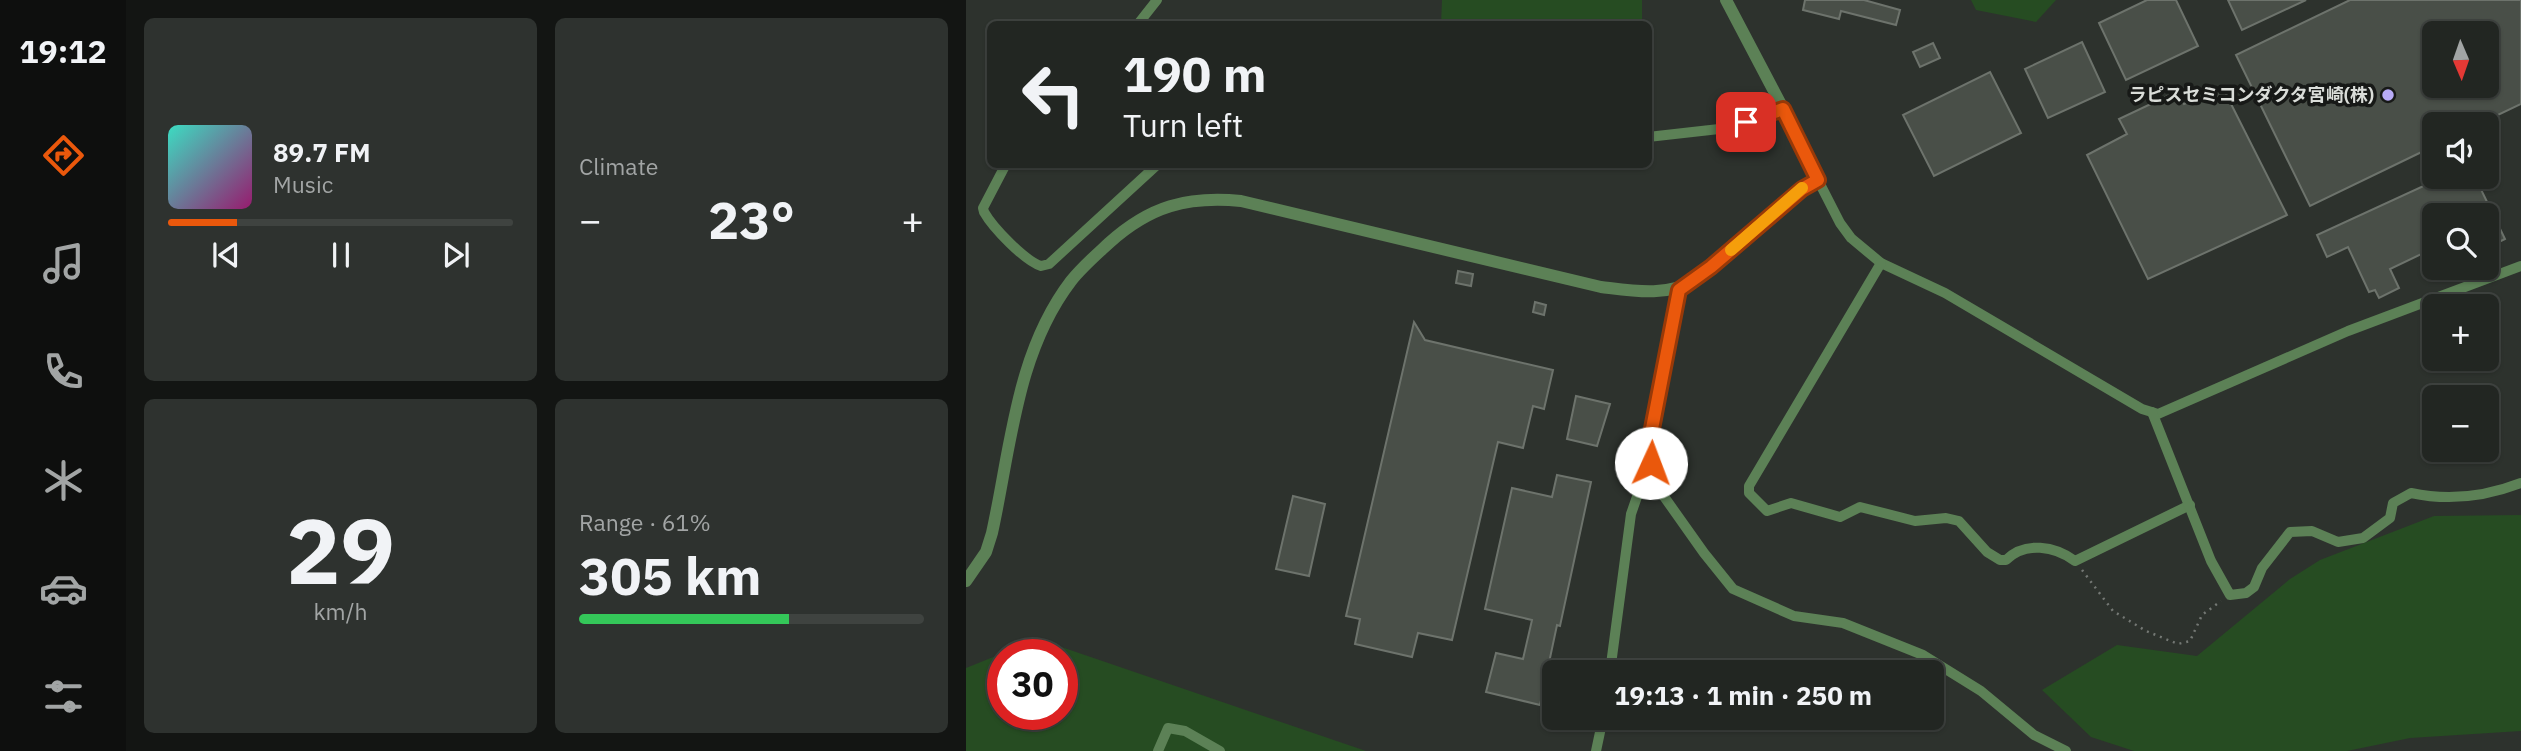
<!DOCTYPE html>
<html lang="en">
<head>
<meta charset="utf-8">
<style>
  body { margin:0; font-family:"IBM Plex Sans","Noto Sans JP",sans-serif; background:#2e322f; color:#f1f3f6; height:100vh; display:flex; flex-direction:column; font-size:26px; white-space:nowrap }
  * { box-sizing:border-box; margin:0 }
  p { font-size:23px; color:#a2a5a5 }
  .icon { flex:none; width:38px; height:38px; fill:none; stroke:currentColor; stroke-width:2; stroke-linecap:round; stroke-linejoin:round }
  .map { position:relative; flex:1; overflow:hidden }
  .details { display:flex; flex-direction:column; gap:18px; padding:18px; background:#131513; width:840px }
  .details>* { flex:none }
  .banner { position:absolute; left:21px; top:21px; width:665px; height:147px; border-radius:10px; box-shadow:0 2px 5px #0004,0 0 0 2px #3f4340; background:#222622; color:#f1f3f6; overflow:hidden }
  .needle { width:46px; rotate:178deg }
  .tools { position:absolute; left:1456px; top:21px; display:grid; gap:14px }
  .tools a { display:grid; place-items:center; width:77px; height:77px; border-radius:10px; background:#222622; box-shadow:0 2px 5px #0004,0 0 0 2px #3f4340; font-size:35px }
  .speed { position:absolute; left:21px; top:639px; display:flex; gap:14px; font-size:35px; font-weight:700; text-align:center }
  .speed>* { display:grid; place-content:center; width:91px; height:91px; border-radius:50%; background:#222622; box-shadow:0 2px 5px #0004,0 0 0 2px #3f4340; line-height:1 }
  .speed .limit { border:10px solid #d22; background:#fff; color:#111 }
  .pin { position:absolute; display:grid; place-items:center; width:60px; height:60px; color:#fff; margin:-30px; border-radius:14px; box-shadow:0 4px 10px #0006 }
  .me { position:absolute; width:77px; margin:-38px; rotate:2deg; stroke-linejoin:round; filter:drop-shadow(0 0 5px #0008) }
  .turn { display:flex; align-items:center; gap:24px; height:147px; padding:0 21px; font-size:32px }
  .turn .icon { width:91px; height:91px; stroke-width:2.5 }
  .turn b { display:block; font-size:49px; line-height:60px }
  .big { font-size:52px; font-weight:700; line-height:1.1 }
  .details .tile { flex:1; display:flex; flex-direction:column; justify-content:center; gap:10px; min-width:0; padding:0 24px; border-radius:10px; background:#2e322f }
  .details .dial { align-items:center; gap:0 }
  .dial b { font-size:91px; line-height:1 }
  .song { display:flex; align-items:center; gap:21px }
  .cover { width:84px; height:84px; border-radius:10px; background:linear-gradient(135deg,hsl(170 70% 55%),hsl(320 70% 35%)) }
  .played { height:7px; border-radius:4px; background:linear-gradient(90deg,#ea580c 20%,#3f4340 20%) }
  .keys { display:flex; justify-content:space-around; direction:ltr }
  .heat { display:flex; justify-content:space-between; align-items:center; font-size:38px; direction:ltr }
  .charge { height:10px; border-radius:5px; background:linear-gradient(90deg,#34c759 61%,#3f4340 0) }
  .details .tiles { flex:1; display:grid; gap:18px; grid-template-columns:repeat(2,1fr) }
  .trip { position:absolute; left:576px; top:660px; width:402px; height:70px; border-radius:10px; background:#222622; box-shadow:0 2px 5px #0004,0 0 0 2px #3f4340; font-weight:700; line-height:70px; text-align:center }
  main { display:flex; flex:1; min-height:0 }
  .dock { display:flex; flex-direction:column; width:126px; justify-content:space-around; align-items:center; background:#0e0f0e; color:#a2a5a5 }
  .dock .icon { width:49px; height:49px }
  .dock .on { color:#ea580c }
  .dock b { font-size:32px; color:#f1f3f6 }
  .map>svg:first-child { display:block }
  .green { fill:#264c22; fill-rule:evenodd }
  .building { fill:#494f48; stroke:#6d736c; stroke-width:2; fill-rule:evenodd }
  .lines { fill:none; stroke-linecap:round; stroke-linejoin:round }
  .path { stroke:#747874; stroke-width:2.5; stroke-dasharray:2 5; stroke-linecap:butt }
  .minor { stroke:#5c8156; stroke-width:10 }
  .tertiary { stroke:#5c8156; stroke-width:12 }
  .route-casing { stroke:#983908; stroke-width:18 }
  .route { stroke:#ea580c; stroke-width:12 }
  .slow { stroke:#f59e0b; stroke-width:12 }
  .poi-dot { fill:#b8abf7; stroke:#171917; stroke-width:2.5 }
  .labels { text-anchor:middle; stroke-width:7; stroke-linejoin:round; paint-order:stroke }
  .poi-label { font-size:18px; font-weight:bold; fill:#daddd9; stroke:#171917; text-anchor:end }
</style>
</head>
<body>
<main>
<nav class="dock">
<b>19:12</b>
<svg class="icon on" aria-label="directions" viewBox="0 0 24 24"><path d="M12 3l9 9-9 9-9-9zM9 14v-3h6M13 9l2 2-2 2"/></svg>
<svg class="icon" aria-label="music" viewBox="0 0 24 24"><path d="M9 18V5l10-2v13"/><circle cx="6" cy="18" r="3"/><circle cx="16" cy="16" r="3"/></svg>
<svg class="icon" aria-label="phone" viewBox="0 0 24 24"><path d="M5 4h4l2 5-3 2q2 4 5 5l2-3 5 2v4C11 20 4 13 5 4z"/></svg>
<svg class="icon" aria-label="climate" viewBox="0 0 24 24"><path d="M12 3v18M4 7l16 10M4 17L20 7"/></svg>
<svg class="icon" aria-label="car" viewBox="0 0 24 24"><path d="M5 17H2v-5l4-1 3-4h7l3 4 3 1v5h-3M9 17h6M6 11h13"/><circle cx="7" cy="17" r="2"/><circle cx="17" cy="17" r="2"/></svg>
<svg class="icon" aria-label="filters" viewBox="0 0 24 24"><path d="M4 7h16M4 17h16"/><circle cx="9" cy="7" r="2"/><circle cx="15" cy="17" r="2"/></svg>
</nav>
<section class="details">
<div class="tiles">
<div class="tile">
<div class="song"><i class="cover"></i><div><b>89.7 FM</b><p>Music</p></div></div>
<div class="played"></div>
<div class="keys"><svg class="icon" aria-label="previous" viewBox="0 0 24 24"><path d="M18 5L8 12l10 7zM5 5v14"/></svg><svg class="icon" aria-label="pause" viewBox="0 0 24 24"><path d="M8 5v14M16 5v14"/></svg><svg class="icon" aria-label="next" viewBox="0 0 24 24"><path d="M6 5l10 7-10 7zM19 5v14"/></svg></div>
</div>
<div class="tile"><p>Climate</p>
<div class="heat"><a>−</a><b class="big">23°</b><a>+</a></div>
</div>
<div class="tile dial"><b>29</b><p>km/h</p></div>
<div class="tile"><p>Range · 61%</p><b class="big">305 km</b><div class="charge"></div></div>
</div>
</section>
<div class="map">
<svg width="1555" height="751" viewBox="0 0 1555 751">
  <rect width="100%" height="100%" fill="#2d322d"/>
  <g class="green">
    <path d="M476 0H676V24H475Z"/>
    <path d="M1005 0H1090L1070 22 1010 10Z"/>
    <path d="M1555 515V731L1444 738 1381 751H1168L1125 737 1076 690 1151 645 1231 656 1324 579 1354 560 1468 516Z"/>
    <path d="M72 639 400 751H0V668ZM37 654H96V714H37Z"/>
  </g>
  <g class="building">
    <path d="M839 0H898L934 10 930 25 875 11 873 19 837 10Z"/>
    <path d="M1181 0H1210L1232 46 1160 80 1133 23Z"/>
    <path d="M1262 0H1340L1276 30Z"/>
    <path d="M1384 0H1555V104L1513 124H1468V146L1344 206 1270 55ZM1468 33H1521V86H1468Z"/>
    <path d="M1116 42 1139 92 1082 118 1059 69Z"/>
    <path d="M967 43 974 58 954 67 947 52Z"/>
    <path d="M1024 72 1055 133 968 176 937 115Z"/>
    <path d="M1257 88 1321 215 1182 279 1121 155 1161 134 1153 119 1210 92 1218 104Z"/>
    <path d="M1477 177H1509L1539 239 1521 248V215H1468V248L1424 269 1433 288 1413 298 1409 290 1403 292 1382 247 1361 257 1351 235Z"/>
    <path d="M492 271 507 274 505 286 490 283Z"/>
    <path d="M569 302 580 305 578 315 567 312Z"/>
    <path d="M448 322 459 340 587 370 578 409 567 406 557 448 532 442 486 640 452 633 446 657 389 644 394 619 380 616Z"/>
    <path d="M610 396 644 404 631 446 601 439Z"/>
    <path d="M591 475 625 482 594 626 591 625 574 705 520 692 530 653 557 659 566 620 519 609 546 488 586 497Z"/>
    <path d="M327 496 359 504 343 576 310 569Z"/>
  </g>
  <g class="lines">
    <path class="path" d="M1116 570 1147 611 1180 631 1212 644 1224 641 1236 615 1255 601"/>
    <g class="minor">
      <path d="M172 24 191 0"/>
      <path d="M682 137 762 128 817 109"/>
      <path d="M40 164 17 208 18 212C27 228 59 261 75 266L83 264 192 164"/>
      <path d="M852 180 874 223 885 238 915 263 979 293 1176 409 1192 414 1382 331 1555 266"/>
      <path d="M915 263 783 486V493L801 511 825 503 874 517 894 507 949 521 980 518 993 521 1021 552 1034 560H1040C1059 541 1089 546 1109 561L1224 505"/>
      <path d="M713 290 683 444 687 481 738 553 767 589 828 616 877 623 957 655 1015 691 1068 735 1100 751"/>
      <path d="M1186 412 1245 561 1264 595 1280 593 1288 587 1296 568 1324 532 1346 531 1372 542 1397 538 1424 518 1427 503 1445 493C1482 501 1519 497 1555 483"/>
      <path d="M644 672 665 514 673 491 687 481"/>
      <path d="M192 751 202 728 219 731 254 751"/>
      <path d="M630 751 637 718"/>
    </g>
    <path class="tertiary" d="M0 581 20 552 26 533C45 447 50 353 105 281 116 267 130 255 143 243 184 206 221 196 275 201L635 287C668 291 700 297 730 280L836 189 852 180 841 154 760 0"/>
  </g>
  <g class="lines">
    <g class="route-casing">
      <path id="route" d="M685 463 683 444 713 290 745 267 836 189 852 180 817 109 780 122"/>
    </g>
    <use href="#route" class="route"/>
    <path class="slow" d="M765 250 836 188"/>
  </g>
  <circle class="poi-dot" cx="1422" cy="95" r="7"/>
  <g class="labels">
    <g class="poi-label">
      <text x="1408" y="101">ラピスセミコンダクタ宮崎(株)</text>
    </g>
  </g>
</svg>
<div class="tools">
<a><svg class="needle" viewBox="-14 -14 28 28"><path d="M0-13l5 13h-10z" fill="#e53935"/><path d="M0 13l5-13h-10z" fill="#a2a5a5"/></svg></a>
<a><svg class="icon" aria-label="sound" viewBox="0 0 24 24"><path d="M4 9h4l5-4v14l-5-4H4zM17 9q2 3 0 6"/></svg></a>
<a><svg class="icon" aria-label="search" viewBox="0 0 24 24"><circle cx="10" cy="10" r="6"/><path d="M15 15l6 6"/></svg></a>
<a>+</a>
<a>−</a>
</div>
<div class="speed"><div class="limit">30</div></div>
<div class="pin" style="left:780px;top:122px;background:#d93025"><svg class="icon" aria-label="arrive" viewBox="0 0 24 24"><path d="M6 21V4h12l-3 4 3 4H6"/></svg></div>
<svg class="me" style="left:685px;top:463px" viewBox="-20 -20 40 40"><circle r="19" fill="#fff"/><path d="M0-13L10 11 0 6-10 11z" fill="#ea580c"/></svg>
<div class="trip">19:13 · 1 min · 250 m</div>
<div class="banner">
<div class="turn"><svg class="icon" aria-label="left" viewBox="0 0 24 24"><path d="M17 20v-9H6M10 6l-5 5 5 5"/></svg><div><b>190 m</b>Turn left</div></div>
</div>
</div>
</main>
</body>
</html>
